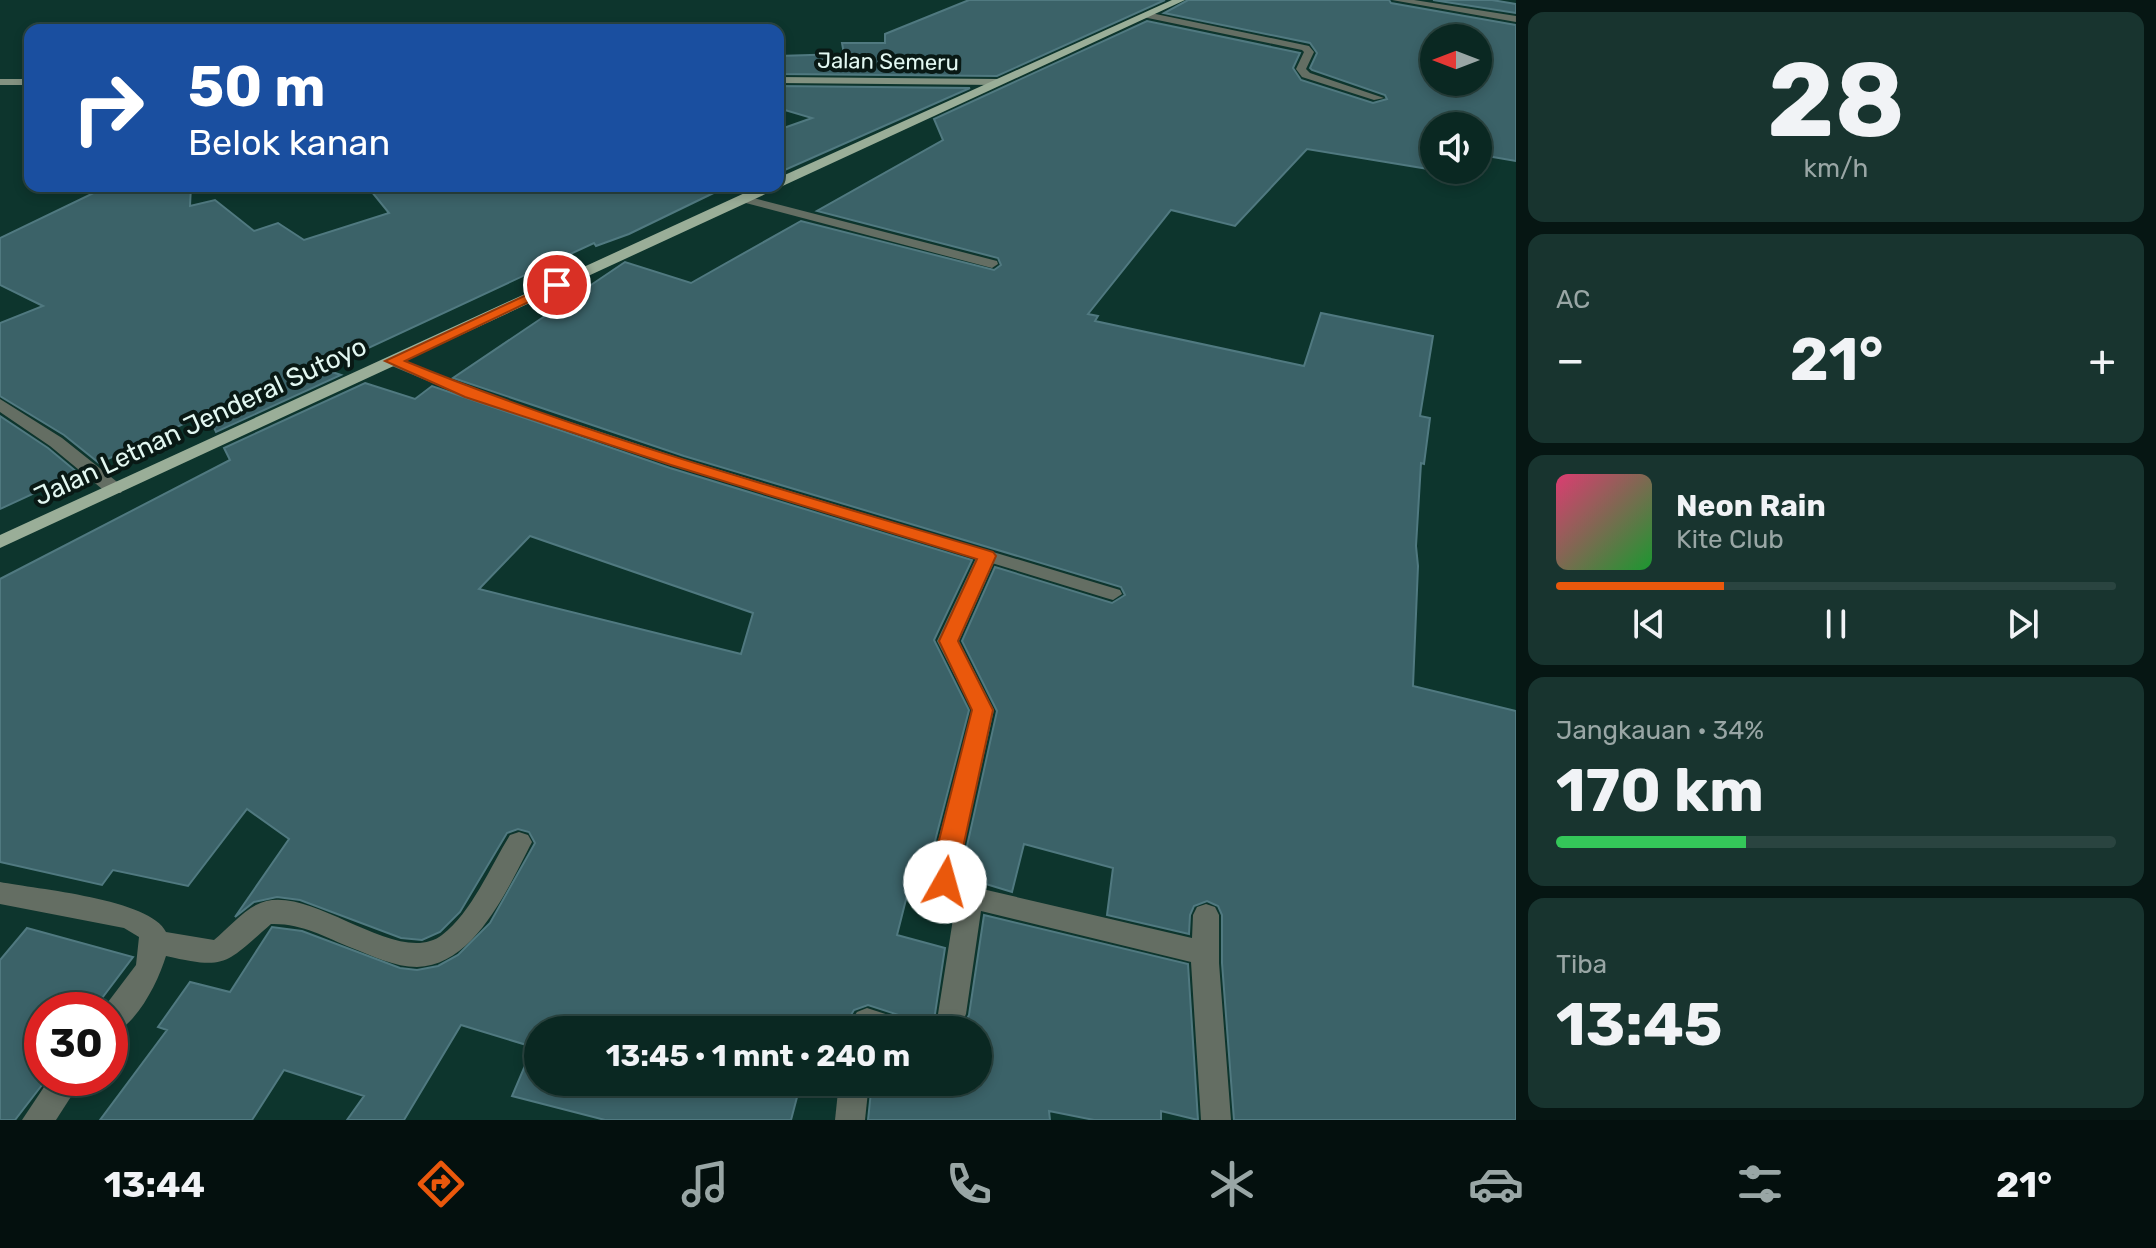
<!DOCTYPE html>
<html lang="id">
<head>
<meta charset="utf-8">
<style>
  body { margin:0; font-family:Rubik,sans-serif; background:#18342f; color:#f1f3f6; height:100vh; display:flex; flex-direction:column; font-size:30px; white-space:nowrap }
  * { box-sizing:border-box; margin:0 }
  p { font-size:26px; color:#99a6a5 }
  .icon { flex:none; width:44px; height:44px; fill:none; stroke:currentColor; stroke-width:2; stroke-linecap:round; stroke-linejoin:round }
  .map { position:relative; flex:1; overflow:hidden }
  .details { display:flex; flex-direction:column; gap:12px; padding:12px; background:#061613; width:640px }
  .details>* { flex:none }
  .banner { position:absolute; left:24px; top:24px; width:760px; height:168px; border-radius:16px; box-shadow:0 4px 12px #0003,0 0 0 2px #2a4440; background:#1a4fa0; color:#fff; overflow:hidden }
  .needle { width:52px; rotate:270deg }
  .buttons { position:absolute; left:1420px; top:24px; display:grid; gap:16px }
  .buttons a { display:grid; place-items:center; width:72px; height:72px; border-radius:50%; background:#0a2822; box-shadow:0 4px 12px #0003,0 0 0 2px #2a4440; font-size:40px }
  .speed { position:absolute; left:24px; top:992px; display:flex; gap:16px; font-size:40px; font-weight:700; text-align:center }
  .speed>* { display:grid; place-content:center; width:104px; height:104px; border-radius:50%; background:#0a2822; box-shadow:0 4px 12px #0003,0 0 0 2px #2a4440; line-height:1 }
  .speed .limit { border:12px solid #d22; background:#fff; color:#111 }
  .pin { position:absolute; display:grid; place-items:center; width:68px; height:68px; color:#fff; margin:-34px; border:4px solid #fff; border-radius:50%; box-shadow:0 2px 8px #0007 }
  .me { position:absolute; width:88px; margin:-44px; rotate:7deg; stroke-linejoin:round; filter:drop-shadow(0 0 6px #0008) }
  .turn { display:flex; align-items:center; gap:28px; height:168px; padding:0 32px; font-size:36px }
  .turn .icon { width:104px; height:104px; stroke-width:2.5 }
  .turn b { display:block; font-size:56px; line-height:68px }
  .big { font-size:60px; font-weight:700; line-height:1.1 }
  .details .tile { flex:1; display:flex; flex-direction:column; justify-content:center; gap:12px; min-width:0; padding:0 28px; border-radius:16px; background:#18342f }
  .details .dial { align-items:center; gap:0 }
  .dial b { font-size:104px; line-height:1 }
  .song { display:flex; align-items:center; gap:24px }
  .cover { width:96px; height:96px; border-radius:12px; background:linear-gradient(135deg,hsl(340 70% 55%),hsl(130 70% 35%)) }
  .played { height:8px; border-radius:4px; background:linear-gradient(90deg,#ea580c 30%,#2a4440 30%) }
  .keys { display:flex; justify-content:space-around; direction:ltr }
  .heat { display:flex; justify-content:space-between; align-items:center; font-size:44px; direction:ltr }
  .charge { height:12px; border-radius:6px; background:linear-gradient(90deg,#34c759 34%,#2a4440 0) }
  .trip { position:absolute; left:524px; top:1016px; width:468px; height:80px; border-radius:40px; background:#0a2822; box-shadow:0 4px 12px #0003,0 0 0 2px #2a4440; font-weight:700; line-height:80px; text-align:center }
  .dock { display:flex; height:128px; justify-content:space-around; align-items:center; background:#04100e; color:#99a6a5 }
  .dock .icon { width:56px; height:56px }
  .dock .active { color:#ea580c }
  .dock b { font-size:36px; color:#f1f3f6 }
  main { display:flex; flex:1; min-height:0 }
  .map>svg:first-child { display:block }
  .building { fill:#3b6268; stroke:#507980; stroke-width:2; fill-rule:evenodd }
  .lines { fill:none; stroke-linecap:round; stroke-linejoin:round }
  .lane { fill:#646e63; fill-rule:evenodd }
  .street { fill:#646e63; fill-rule:evenodd }
  .secondary { fill:#839281; fill-rule:evenodd }
  .primary { fill:#9aae98; fill-rule:evenodd }
  .route { fill:#ea580c; stroke:#983908; stroke-width:2 }
  .labels { text-anchor:middle; stroke-width:8; stroke-linejoin:round; paint-order:stroke }
  .far-street-label { font-size:22px; fill:#e2f7f1; stroke:#091915 }
  .street-label { font-size:26px; fill:#e2f7f1; stroke:#091915 }
</style>
</head>
<body>
<main>
<div class="map">
<svg width="1516" height="1120" viewBox="0 0 1516 1120">
  <rect width="100%" height="100%" fill="#0d352d"/>
  <g class="building">
    <path d="M969 0H1165L997 76 778 74V56L844 54 842 43H885V34Z"/>
    <path d="M1188 0H1389L1391 3 1516 25V161L1481 155 1477 177 1307 149 1235 226 1171 210 1088 314 1098 316 1095 321 1304 366 1321 313 1433 336 1420 416 1430 418 1424 464 1421 463 1416 546 1418 566 1413 686 1516 711V1120H1234L1222 963V915L1218 906 1207 901 1194 906 1190 915 1189 934 1107 915 1113 868 1024 844 1012 892 976 881 961 873 997 711 962 641 995 567 1112 603 1125 595 1121 587 684 456 453 378 625 262 691 283 801 221 994 270 1001 265 998 258 817 211 943 140 934 119 1147 21 1300 53 1293 68 1301 80 1373 103 1387 99 1385 95 1312 70 1310 68 1317 53 1310 43 1164 13ZM1434 38H1478V82H1434ZM1434 126H1478V170H1434Z"/>
    <path d="M1433 0H1492L1516 4V13Z"/>
    <path d="M778 86 970 88 778 173V130L812 118 778 108Z"/>
    <path d="M108 186H191L190 206 215 200 254 231 278 223 304 240 389 213 367 186H728L629 234 596 246 594 243 323 369 341 375 216 432 207 413 99 463 64 435 0 396V323L43 306 0 285V238Z"/>
    <path d="M365 383 415 399 432 386 670 468 972 560 934 640 969 710 928 868 915 864 897 935 945 948 935 1014 939 1024 951 1030 963 1026 969 1015 984 915 1188 964 1198 1120 1161 1111V1120H1094L1049 1111 1050 1120H868L872 1082H978V1030H915L908 1018 868 1005 854 1010 842 1030H538V1082H801L791 1120H605L512 1096 533 1047 461 1025 404 1120H347L364 1096 284 1070 252 1120H100L167 1030 158 1027 190 982 230 992 272 927 302 931 400 968 417 970 438 966 458 955 490 923 535 843 529 832 518 829 507 833 460 912 440 932 422 940 401 938 300 900 277 897 254 902 235 917 289 839 247 809 188 886 113 870 102 885 0 862V579L230 460 224 448ZM530 536 753 613 741 654 479 589Z"/>
    <path d="M0 416 48 448 78 473 0 509Z"/>
    <path d="M27 928 133 957 93 1010H42V1085L15 1120H0V960Z"/>
  </g>
  <g class="lines">
    <g class="lane">
      <path d="M742 195 997 261 998 264 992 268 738 201 736 199Z"/>
      <path d="M392 357 476 391 683 459 1120 590 1122 594 1113 600 1106 598 671 465 466 397 387 364V358Z"/>
    </g>
    <g class="street">
      <path d="M1392 0H1414L1516 16V22Z"/>
      <path d="M1146 12 1309 46 1314 52 1306 69 1310 73 1384 98 1374 100 1302 77 1296 69 1304 52 1302 50 1143 17Z"/>
      <path d="M516 25 672 27 677 30H513Z"/>
      <path d="M0 399 62 438 121 485 123 489 121 493H107L50 446 0 412Z"/>
      <path d="M987 550 997 556 959 641 994 710 957 875 969 879 978 888 1192 938 1193 915 1197 907 1206 904 1215 907 1219 915V963L1231 1120H1201L1191 962 981 911 966 1014 962 1023 952 1027 942 1023 938 1014 956 900 951 895 936 890 930 872 972 710 937 641 977 556Z"/>
      <path d="M519 832 528 835 532 842C509 886 475 966 417 967 395 967 372 956 352 948 325 937 301 923 271 924 225 964 227 970 166 956 158 982 137 1025 110 1035V1010H102L136 965 139 937 124 928 0 904V882C36 889 151 899 166 932L214 940C227 929 241 913 256 905 305 877 396 970 442 935 472 912 490 867 510 835Z"/>
      <path d="M867 1008 907 1021 912 1030H845L857 1012Z"/>
      <path d="M50 1078H83L56 1120H22Z"/>
      <path d="M839 1082H869L865 1120H835Z"/>
    </g>
    <g class="secondary">
      <path d="M778 77 998 79 1003 82 998 85 778 83Z"/>
      <rect x="0" y="79" width="30" height="6"/>
    </g>
    <path class="primary" d="M1172 0H1185L0 548V535L760 186H778V178Z"/>
  </g>
  <path class="route" d="M552 283 564 285 405 361C595 439 796 493 993 552L996 556 958 641 993 710 954 889 945 892 937 889 931 872 972 710 939 641 977 559 671 465 465 397 385 361Z"/>
  <g class="labels">
    <g class="far-street-label">
      <text transform="translate(888 61) rotate(1)" y="8">Jalan Semeru</text>
    </g>
    <g class="street-label">
      <text transform="translate(200 421) rotate(-25)" y="9">Jalan Letnan Jenderal Sutoyo</text>
    </g>
  </g>
</svg>
<div class="buttons">
<a><svg class="needle" viewBox="-14 -14 28 28"><path d="M0-13l5 13h-10z" fill="#e53935"/><path d="M0 13l5-13h-10z" fill="#99a6a5"/></svg></a>
<a><svg class="icon" aria-label="sound" viewBox="0 0 24 24"><path d="M4 9h4l5-4v14l-5-4H4zM17 9q2 3 0 6"/></svg></a>
</div>
<div class="speed"><div class="limit">30</div></div>
<div class="pin" style="left:557px;top:285px;background:#d93025"><svg class="icon" aria-label="arrive" viewBox="0 0 24 24"><path d="M6 21V4h12l-3 4 3 4H6"/></svg></div>
<svg class="me" style="left:945px;top:882px" viewBox="-20 -20 40 40"><circle r="19" fill="#fff"/><path d="M0-13L10 11 0 6-10 11z" fill="#ea580c"/></svg>
<div class="trip">13:45 · 1 mnt · 240 m</div>
<div class="banner">
<div class="turn"><svg class="icon" aria-label="right" viewBox="0 0 24 24"><path d="M7 20v-9h11M14 6l5 5-5 5"/></svg><div><b>50 m</b>Belok kanan</div></div>
</div>
</div>
<section class="details">
<div class="tile dial"><b>28</b><p>km/h</p></div>
<div class="tile"><p>AC</p>
<div class="heat"><a>−</a><b class="big">21°</b><a>+</a></div>
</div>
<div class="tile">
<div class="song"><i class="cover"></i><div><b>Neon Rain</b><p>Kite Club</p></div></div>
<div class="played"></div>
<div class="keys"><svg class="icon" aria-label="previous" viewBox="0 0 24 24"><path d="M18 5L8 12l10 7zM5 5v14"/></svg><svg class="icon" aria-label="pause" viewBox="0 0 24 24"><path d="M8 5v14M16 5v14"/></svg><svg class="icon" aria-label="next" viewBox="0 0 24 24"><path d="M6 5l10 7-10 7zM19 5v14"/></svg></div>
</div>
<div class="tile"><p>Jangkauan · 34%</p><b class="big">170 km</b><div class="charge"></div></div>
<div class="tile"><p>Tiba</p><b class="big">13:45</b></div>
</section>
</main>
<nav class="dock">
<b>13:44</b>
<svg class="icon active" aria-label="directions" viewBox="0 0 24 24"><path d="M12 3l9 9-9 9-9-9zM9 14v-3h6M13 9l2 2-2 2"/></svg>
<svg class="icon" aria-label="music" viewBox="0 0 24 24"><path d="M9 18V5l10-2v13"/><circle cx="6" cy="18" r="3"/><circle cx="16" cy="16" r="3"/></svg>
<svg class="icon" aria-label="phone" viewBox="0 0 24 24"><path d="M5 4h4l2 5-3 2q2 4 5 5l2-3 5 2v4C11 20 4 13 5 4z"/></svg>
<svg class="icon" aria-label="climate" viewBox="0 0 24 24"><path d="M12 3v18M4 7l16 10M4 17L20 7"/></svg>
<svg class="icon" aria-label="car" viewBox="0 0 24 24"><path d="M5 17H2v-5l4-1 3-4h7l3 4 3 1v5h-3M9 17h6M6 11h13"/><circle cx="7" cy="17" r="2"/><circle cx="17" cy="17" r="2"/></svg>
<svg class="icon" aria-label="filters" viewBox="0 0 24 24"><path d="M4 7h16M4 17h16"/><circle cx="9" cy="7" r="2"/><circle cx="15" cy="17" r="2"/></svg>
<b>21°</b>
</nav>
</body>
</html>
